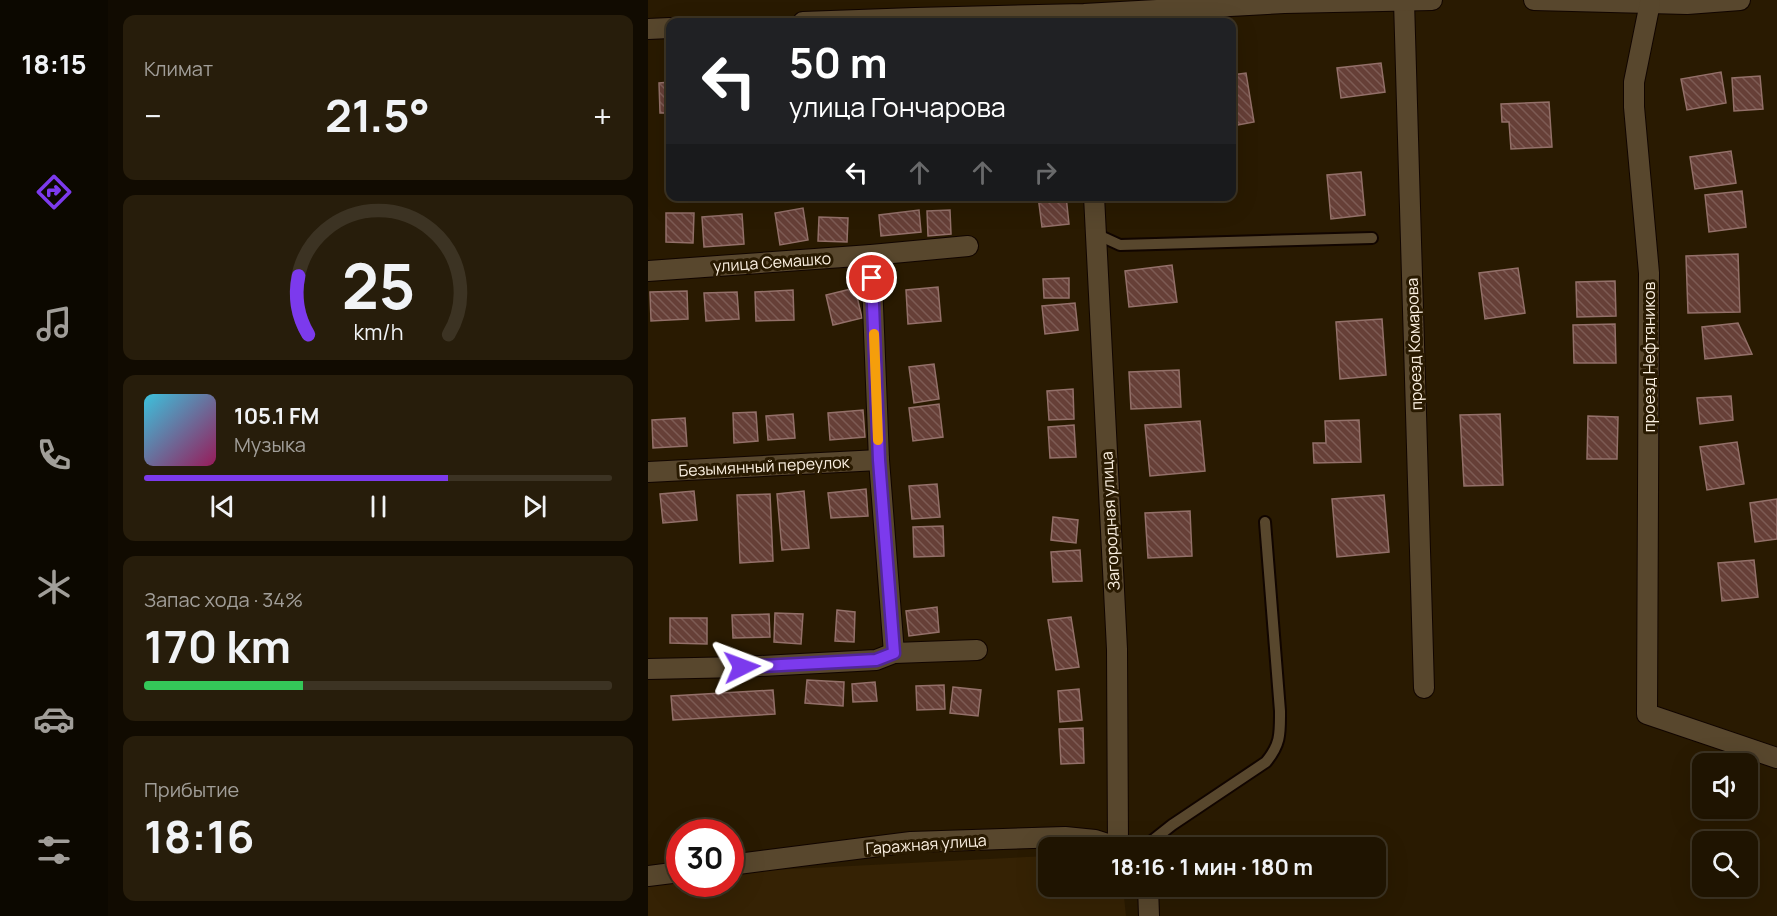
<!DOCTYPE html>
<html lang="ru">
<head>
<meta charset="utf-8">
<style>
  body { margin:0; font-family:Manrope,sans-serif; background:#271d0b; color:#f1f3f6; height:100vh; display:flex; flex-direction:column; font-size:22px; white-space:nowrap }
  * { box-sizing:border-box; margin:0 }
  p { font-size:20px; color:#a19e99 }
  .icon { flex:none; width:33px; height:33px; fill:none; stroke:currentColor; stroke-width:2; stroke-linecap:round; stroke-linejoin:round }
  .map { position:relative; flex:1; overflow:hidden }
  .sheet { display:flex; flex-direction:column; gap:15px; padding:15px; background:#110b01; width:540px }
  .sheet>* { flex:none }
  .top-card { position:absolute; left:18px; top:18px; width:570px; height:183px; border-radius:12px; box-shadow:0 6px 24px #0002,0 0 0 2px #3c3323; background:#202124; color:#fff; overflow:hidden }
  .tools { position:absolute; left:1044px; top:753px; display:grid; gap:12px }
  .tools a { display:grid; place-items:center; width:66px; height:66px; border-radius:12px; background:#1f1401; box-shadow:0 6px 24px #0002,0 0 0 2px #3c3323; font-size:30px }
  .speed { position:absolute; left:18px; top:819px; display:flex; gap:12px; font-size:30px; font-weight:700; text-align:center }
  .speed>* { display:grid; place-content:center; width:78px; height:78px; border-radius:50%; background:#1f1401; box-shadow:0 6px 24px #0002,0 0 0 2px #3c3323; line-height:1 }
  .speed .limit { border:9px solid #d22; background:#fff; color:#111 }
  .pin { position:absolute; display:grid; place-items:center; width:51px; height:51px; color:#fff; margin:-26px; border:3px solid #fff; border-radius:50%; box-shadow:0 2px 6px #0007 }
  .me { position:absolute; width:66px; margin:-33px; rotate:87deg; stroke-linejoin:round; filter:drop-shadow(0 0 4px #0008) }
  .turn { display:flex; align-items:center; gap:21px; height:126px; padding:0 24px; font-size:27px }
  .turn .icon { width:78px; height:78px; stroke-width:2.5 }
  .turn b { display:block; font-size:42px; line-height:51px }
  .lanes { display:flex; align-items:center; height:57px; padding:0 24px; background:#0003; justify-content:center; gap:30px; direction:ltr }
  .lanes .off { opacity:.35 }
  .big { font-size:45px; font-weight:700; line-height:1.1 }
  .sheet .card { flex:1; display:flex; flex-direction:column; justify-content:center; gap:9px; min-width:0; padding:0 21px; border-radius:12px; background:#271d0b }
  .sheet .dial { align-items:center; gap:0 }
  .dial svg { height:156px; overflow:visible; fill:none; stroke:#3c3323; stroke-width:7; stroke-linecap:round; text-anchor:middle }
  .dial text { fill:#f1f3f6; stroke:none }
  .song { display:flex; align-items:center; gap:18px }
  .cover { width:72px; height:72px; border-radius:9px; background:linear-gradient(135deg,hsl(190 70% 55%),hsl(330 70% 35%)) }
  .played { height:6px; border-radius:3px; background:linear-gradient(90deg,#7c3aed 65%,#3c3323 65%) }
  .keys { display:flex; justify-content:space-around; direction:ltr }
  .heat { display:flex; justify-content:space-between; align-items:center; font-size:33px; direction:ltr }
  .charge { height:9px; border-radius:4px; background:linear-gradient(90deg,#34c759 34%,#3c3323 0) }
  .trip { position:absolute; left:390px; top:837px; width:348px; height:60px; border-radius:12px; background:#1f1401; box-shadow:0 6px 24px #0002,0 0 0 2px #3c3323; font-weight:700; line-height:60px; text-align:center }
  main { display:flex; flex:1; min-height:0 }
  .dock { display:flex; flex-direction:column; width:108px; justify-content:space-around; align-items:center; background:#0c0800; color:#a19e99 }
  .dock .icon { width:42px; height:42px }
  .dock .on { color:#7c3aed }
  .dock b { font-size:27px; color:#f1f3f6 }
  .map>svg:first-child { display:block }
  .built { fill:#352204 }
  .building { fill:url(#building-back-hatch); stroke:#937069; stroke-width:1.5 }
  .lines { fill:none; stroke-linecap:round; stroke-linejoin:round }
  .lane-casing { stroke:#110500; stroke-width:14 }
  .street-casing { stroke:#110500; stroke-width:22 }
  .lane { stroke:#58472d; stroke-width:10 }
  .street { stroke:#58472d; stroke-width:20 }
  .route-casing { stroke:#51269a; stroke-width:15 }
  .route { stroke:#7c3aed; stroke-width:10 }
  .slow { stroke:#f59e0b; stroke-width:10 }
  .labels { text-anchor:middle; stroke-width:6; stroke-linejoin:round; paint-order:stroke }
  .street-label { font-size:16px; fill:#faefe0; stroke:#291a01 }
</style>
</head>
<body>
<main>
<nav class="dock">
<b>18:15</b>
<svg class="icon on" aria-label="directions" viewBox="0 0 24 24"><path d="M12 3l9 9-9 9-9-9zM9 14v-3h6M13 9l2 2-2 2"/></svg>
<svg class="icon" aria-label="music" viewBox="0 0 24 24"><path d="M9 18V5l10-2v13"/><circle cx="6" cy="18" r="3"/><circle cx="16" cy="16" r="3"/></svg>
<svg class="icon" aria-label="phone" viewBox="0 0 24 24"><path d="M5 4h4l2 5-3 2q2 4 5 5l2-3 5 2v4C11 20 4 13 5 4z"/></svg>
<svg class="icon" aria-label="climate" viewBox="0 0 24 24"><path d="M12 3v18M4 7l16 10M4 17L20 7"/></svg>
<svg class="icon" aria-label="car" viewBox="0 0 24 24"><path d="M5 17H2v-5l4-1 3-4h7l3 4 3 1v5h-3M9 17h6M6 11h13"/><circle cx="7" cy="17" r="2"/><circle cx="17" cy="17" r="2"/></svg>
<svg class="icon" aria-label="filters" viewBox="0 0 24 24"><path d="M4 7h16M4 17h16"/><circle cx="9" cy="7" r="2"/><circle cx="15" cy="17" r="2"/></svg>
</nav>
<section class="sheet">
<div class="card"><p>Климат</p>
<div class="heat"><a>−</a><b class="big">21.5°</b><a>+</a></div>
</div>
<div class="card dial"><svg viewBox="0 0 100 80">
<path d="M14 69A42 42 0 1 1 86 69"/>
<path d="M14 69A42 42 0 0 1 9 39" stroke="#7c3aed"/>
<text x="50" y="56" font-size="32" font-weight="700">25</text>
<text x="50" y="72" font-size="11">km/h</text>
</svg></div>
<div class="card">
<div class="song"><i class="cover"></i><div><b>105.1 FM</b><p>Музыка</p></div></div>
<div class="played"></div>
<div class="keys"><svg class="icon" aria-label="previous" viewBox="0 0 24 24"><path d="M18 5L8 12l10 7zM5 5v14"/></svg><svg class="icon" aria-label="pause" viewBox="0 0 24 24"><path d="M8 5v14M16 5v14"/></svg><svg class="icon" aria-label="next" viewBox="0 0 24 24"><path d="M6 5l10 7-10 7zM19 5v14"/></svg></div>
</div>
<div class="card"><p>Запас хода · 34%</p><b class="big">170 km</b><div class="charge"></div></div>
<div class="card"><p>Прибытие</p><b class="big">18:16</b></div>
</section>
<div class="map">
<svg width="1129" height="916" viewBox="0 0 1129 916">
  <defs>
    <pattern id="building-back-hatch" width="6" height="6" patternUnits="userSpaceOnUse" patternTransform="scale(1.5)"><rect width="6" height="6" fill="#663f37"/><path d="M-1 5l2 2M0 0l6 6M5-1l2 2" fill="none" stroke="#7d5b54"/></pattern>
  </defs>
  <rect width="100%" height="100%" fill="#291a01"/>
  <path class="built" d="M400 856V886L475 887 478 916H0V876L31 875 32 884H82L83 872Z"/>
  <g class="building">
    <path d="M733 63 737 92 693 98 689 68Z"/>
    <path d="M1073 72 1078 103 1039 110 1033 79Z"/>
    <path d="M598 73 606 122 584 126V75Z"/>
    <path d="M1112 76 1115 109 1086 111 1084 78Z"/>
    <path d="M22 82V113H12L11 83Z"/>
    <path d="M901 102 904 147 863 149 861 122H854L853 104Z"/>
    <path d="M1083 151 1088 183 1047 189 1042 157Z"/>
    <path d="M713 172 717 215 683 219 679 175Z"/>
    <path d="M1094 191 1098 227 1061 232 1057 195Z"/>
    <path d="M390 196H418L421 224 394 227Z"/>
    <path d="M155 208 160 240 132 245 127 213Z"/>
    <path d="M271 210 273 232 233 236 231 215Z"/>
    <path d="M302 210 303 234 280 236 279 211Z"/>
    <path d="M18 213H46L45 243 18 242Z"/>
    <path d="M94 214 96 244 56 247 54 217Z"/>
    <path d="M171 217 200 218 199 242 170 241Z"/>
    <path d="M1090 254 1092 312 1040 313 1038 256Z"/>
    <path d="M524 265 529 302 481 307 477 271Z"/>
    <path d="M870 268 877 313 837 319 831 273Z"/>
    <path d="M421 278V298H396L395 279Z"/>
    <path d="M967 281 968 316 929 317 928 282Z"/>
    <path d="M290 287 293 321 260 324 258 290Z"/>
    <path d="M207 288 214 318 185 325 178 295Z"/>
    <path d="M145 290 146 320 108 321 107 292Z"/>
    <path d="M39 291 40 319 3 321 2 292Z"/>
    <path d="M89 292 91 319 58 321 56 293Z"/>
    <path d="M427 303 430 330 397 334 394 306Z"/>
    <path d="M734 319 738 375 692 379 688 322Z"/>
    <path d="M1090 323 1104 354 1057 359 1054 327Z"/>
    <path d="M967 324 968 363H926L925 325Z"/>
    <path d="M286 364 291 399 266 403 261 367Z"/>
    <path d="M531 370 533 407 483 409 481 372Z"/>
    <path d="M425 389 426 419 401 420 399 391Z"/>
    <path d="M1083 396 1085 420 1052 424 1049 398Z"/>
    <path d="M291 404 295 437 265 441 261 408Z"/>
    <path d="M215 410 217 437 182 440 180 413Z"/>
    <path d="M108 412 110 441 86 443 85 413Z"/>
    <path d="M145 414 147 438 120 440 118 416Z"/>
    <path d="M852 414 855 485 816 486 812 415Z"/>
    <path d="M940 416 970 417 969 459H939Z"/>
    <path d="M37 418 39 446 5 448 4 420Z"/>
    <path d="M711 420 713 462 666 463 665 443H678L677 421Z"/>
    <path d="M552 421 557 471 502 476 497 425Z"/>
    <path d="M426 425 428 457 402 458 400 427Z"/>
    <path d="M1089 442 1096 484 1059 490 1052 447Z"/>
    <path d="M289 484 292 517 264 519 261 486Z"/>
    <path d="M218 489 220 516 183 518 180 493Z"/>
    <path d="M46 491 49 520 15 523 12 494Z"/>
    <path d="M156 491 161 548 134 550 129 494Z"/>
    <path d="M122 494 125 561 92 563 89 495Z"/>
    <path d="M736 495 741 552 689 557 684 499Z"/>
    <path d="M1129 499V539L1107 542 1102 503Z"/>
    <path d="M542 511 544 556 500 558 497 513Z"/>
    <path d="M405 517 430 520 428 543 403 540Z"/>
    <path d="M295 526 296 556 266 557 265 527Z"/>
    <path d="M432 550 434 581 405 582 403 552Z"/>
    <path d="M1106 560 1110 597 1074 601 1070 563Z"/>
    <path d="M289 607 291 632 261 636 258 611Z"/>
    <path d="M189 610 207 612 206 642 187 641Z"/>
    <path d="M127 613 155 614 153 644 126 642Z"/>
    <path d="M121 614 122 637 85 638 84 615Z"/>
    <path d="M423 617 431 667 408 670 400 620Z"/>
    <path d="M22 618H59V644L22 643Z"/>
    <path d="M159 680 196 682 195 706 157 703Z"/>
    <path d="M227 682 229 701 205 702 204 684Z"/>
    <path d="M296 685 297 709 269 710 268 686Z"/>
    <path d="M305 687 333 690 330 716 302 713Z"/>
    <path d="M431 689 434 720 412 722 410 691Z"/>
    <path d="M125 690 127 714 25 720 23 696Z"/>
    <path d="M435 728 436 763 413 764 411 729Z"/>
  </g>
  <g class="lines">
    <g class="lane-casing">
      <g id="lane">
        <path d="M448 234 472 245 724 238"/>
        <path d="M495 848 524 825 618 762C633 744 632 733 632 711L617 522"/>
      </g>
    </g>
    <g class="street-casing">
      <g id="street">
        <path d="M886 0 1039 4 1092 0"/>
        <path d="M756 1 776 688"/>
        <path d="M1002 3 986 82V107L1001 273 999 714 1129 758"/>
        <path d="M155 22 267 18 436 14 636 3 784 0"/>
        <path d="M0 29 22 28"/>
        <path d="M446 196 469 649 470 846"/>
        <path d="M223 255 231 460 246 653"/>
        <path d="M0 271 223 255 320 246"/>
        <path d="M0 472 231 460"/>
        <path d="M0 669 94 667 228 660 246 653 329 650"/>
        <path d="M82 865 263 842 417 837 447 840 472 848"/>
        <path d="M0 876 32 872"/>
        <path d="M500 886 501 916"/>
      </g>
    </g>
    <use href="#lane" class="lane"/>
    <use href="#street" class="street"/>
  </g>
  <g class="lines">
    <g class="route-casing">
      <path id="route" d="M94 667 228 660 246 653 231 460 224 278"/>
    </g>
    <use href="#route" class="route"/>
    <path class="slow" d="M226 334 230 440"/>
  </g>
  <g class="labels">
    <g class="street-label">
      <text transform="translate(124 262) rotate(-4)" y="6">улица Семашко</text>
      <text transform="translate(766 344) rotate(-92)" y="6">проезд Комарова</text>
      <text transform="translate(1001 357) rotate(-90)" y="6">проезд Нефтяников</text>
      <text transform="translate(116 466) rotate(-3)" y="6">Безымянный переулок</text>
      <text transform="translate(462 521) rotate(-93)" y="6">Загородная улица</text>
      <text transform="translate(278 844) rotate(-4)" y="6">Гаражная улица</text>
    </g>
  </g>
</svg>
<div class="tools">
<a><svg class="icon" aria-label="sound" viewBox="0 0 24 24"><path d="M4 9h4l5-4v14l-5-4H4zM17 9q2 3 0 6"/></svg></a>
<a><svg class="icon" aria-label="search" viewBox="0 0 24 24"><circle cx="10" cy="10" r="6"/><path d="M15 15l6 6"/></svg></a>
</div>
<div class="speed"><div class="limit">30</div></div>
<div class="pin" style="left:224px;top:278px;background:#d93025"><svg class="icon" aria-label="arrive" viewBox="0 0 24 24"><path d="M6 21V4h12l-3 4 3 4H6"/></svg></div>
<svg class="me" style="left:94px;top:667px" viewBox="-20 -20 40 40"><path d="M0-17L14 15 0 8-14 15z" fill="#7c3aed" stroke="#fff" stroke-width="4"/></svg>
<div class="trip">18:16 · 1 мин · 180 m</div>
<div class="top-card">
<div class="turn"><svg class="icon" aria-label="left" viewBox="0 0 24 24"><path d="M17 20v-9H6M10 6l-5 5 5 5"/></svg><div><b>50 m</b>улица Гончарова</div></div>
<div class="lanes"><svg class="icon" aria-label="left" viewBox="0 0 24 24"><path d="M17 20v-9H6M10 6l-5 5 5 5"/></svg><svg class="icon off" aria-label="ahead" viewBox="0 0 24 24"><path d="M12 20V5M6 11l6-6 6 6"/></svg><svg class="icon off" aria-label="ahead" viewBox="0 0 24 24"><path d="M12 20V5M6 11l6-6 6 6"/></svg><svg class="icon off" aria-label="right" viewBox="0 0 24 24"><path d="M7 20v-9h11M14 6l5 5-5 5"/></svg></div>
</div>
</div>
</main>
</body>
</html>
